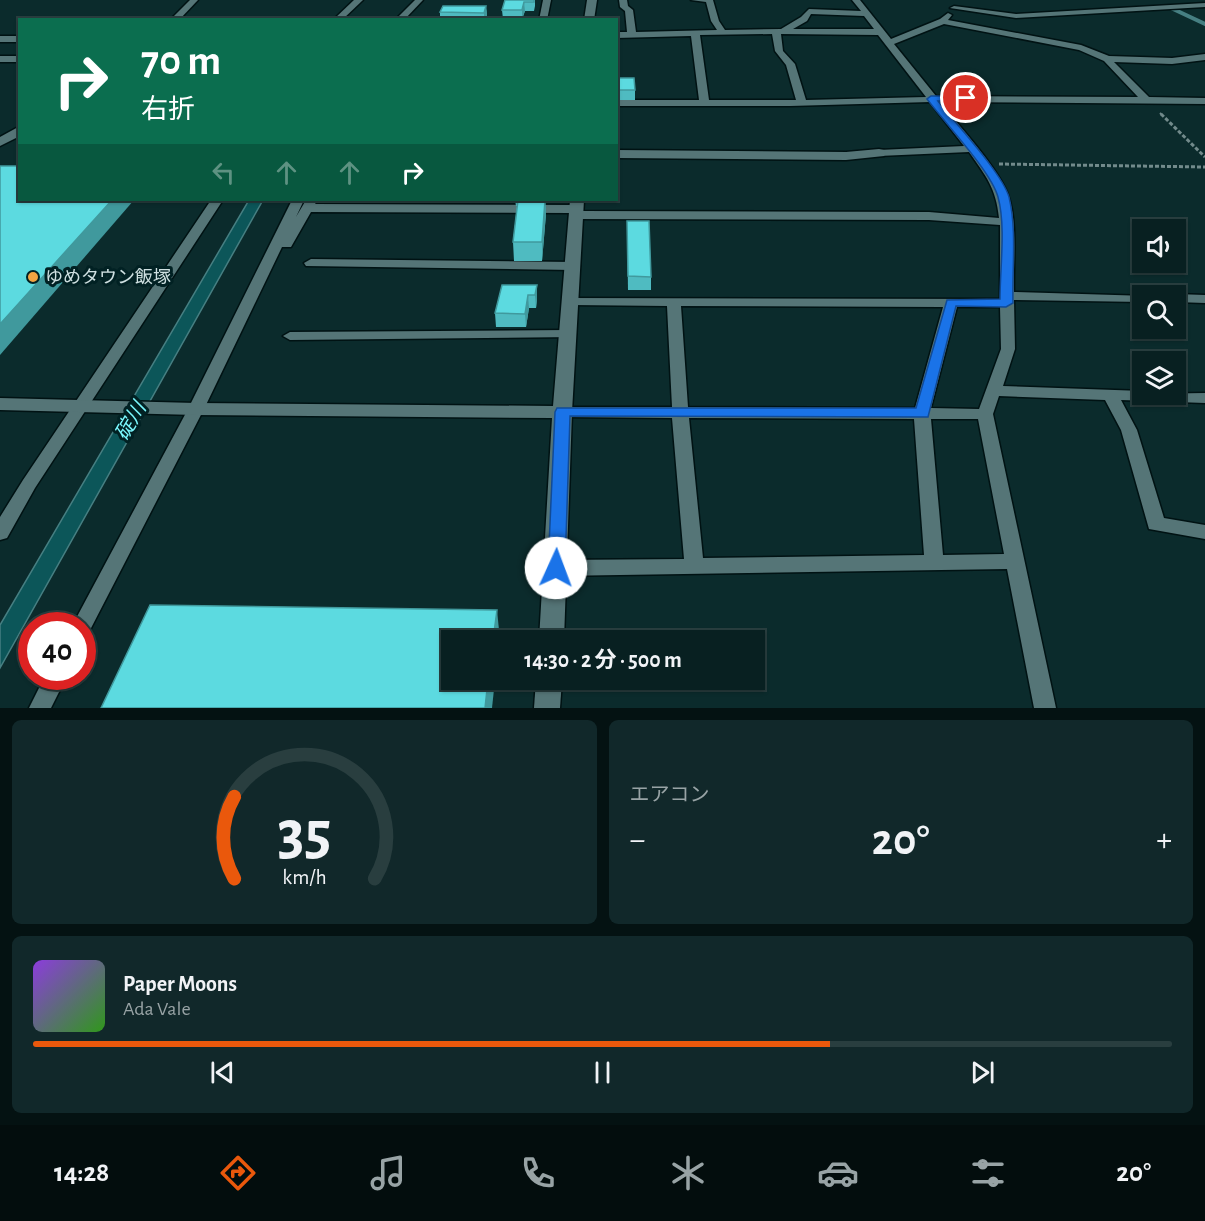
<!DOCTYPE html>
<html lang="ja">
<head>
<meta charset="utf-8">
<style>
  body { margin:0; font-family:"Alegreya Sans","Noto Sans JP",sans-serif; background:#11282a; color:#f1f3f6; height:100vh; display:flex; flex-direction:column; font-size:22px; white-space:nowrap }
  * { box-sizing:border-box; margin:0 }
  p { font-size:20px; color:#98a3a5 }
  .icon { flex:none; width:33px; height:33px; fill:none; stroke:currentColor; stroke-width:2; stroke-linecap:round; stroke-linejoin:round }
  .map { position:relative; height:708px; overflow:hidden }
  .side { display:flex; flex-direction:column; gap:12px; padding:12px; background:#041212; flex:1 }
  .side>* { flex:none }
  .top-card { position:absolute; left:18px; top:18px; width:600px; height:183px; border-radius:0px; box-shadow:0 2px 4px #0004,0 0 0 2px #293e3f; background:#0b6e4f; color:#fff; overflow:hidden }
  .controls { position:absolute; left:1132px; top:219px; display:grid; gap:12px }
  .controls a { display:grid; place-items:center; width:54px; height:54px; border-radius:0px; background:#082021; box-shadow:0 2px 4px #0004,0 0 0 2px #293e3f; font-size:30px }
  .speed { position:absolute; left:18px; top:612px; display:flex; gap:12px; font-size:30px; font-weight:700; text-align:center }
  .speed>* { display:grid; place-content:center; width:78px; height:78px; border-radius:50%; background:#082021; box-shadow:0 2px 4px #0004,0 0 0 2px #293e3f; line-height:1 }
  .speed .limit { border:9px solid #d22; background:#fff; color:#111 }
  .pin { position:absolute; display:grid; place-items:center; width:51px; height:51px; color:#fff; margin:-26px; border:3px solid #fff; border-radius:50%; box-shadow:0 2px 6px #0007 }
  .me { position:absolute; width:66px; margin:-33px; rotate:2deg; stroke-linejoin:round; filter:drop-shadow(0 0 4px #0008) }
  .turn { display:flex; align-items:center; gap:21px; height:126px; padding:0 24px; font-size:27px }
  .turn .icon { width:78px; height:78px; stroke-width:2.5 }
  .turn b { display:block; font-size:42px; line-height:51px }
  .lanes { display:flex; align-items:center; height:57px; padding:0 24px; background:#0003; justify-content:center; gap:30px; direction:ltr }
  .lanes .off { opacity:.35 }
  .big { font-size:45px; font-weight:700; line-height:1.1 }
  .side .tile { flex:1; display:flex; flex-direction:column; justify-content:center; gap:9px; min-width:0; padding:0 21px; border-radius:9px; background:#11282a }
  .side .dial { align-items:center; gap:0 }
  .dial svg { height:156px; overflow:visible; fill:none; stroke:#293e3f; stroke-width:7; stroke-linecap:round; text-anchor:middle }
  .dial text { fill:#f1f3f6; stroke:none }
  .song { display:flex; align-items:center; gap:18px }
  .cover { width:72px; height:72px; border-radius:9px; background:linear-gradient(135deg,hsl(270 70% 55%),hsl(110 70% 35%)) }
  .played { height:6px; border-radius:3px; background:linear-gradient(90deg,#ea580c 70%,#293e3f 70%) }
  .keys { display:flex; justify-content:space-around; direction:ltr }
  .heat { display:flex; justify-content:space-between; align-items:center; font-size:33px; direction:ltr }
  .side .tiles { flex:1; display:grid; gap:12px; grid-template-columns:1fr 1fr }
  .tile:last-child { grid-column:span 2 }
  .trip { position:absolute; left:441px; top:630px; width:324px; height:60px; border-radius:0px; background:#082021; box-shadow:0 2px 4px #0004,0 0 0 2px #293e3f; font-weight:700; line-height:60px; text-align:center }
  .tabs { display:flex; height:96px; justify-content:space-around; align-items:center; background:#030d0d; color:#98a3a5 }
  .tabs .icon { width:42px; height:42px }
  .tabs .selected { color:#ea580c }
  .tabs b { font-size:27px; color:#f1f3f6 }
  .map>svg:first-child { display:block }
  .water { fill:#0c5659; stroke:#467f82; stroke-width:1.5 }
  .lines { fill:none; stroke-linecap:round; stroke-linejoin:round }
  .stream { stroke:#467f82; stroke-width:4 }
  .minor-casing { stroke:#001213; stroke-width:3 }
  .tertiary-casing { stroke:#001213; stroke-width:3 }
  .path-far1 { stroke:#728a8b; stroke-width:2; stroke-dasharray:3 1.5; stroke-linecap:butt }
  .path { stroke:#728a8b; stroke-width:3; stroke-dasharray:4 2; stroke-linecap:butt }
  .minor { fill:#557577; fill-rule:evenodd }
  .tertiary { fill:#557577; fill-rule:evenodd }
  .wall { fill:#4fbbc1 }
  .shaded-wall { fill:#40999d }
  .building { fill:#5cdae0; stroke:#40999d; stroke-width:1.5 }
  .route { fill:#1a73e8; stroke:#114b97; stroke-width:1.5 }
  .poi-dot { fill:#f3a442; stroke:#012123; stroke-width:2 }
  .labels { text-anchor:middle; stroke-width:6; stroke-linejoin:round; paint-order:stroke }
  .poi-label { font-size:18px; fill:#cfe0e1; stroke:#012123; text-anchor:start }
  .water-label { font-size:20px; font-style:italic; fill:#7af8fe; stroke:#012123 }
</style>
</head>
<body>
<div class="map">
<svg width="1205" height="708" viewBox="0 0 1205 708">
  <rect width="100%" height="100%" fill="#0b2b2c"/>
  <path class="water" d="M249 200H263L0 668V625Z"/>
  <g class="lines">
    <path class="stream" d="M1171 8 1205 24"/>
    <g class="minor-casing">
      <g id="minor">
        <path d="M190 0H198L179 20H170Z"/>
        <path d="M354 0H363L342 20H333Z"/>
        <path d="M415 0H423L404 20H395Z"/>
        <path d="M543 0H551L547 20H539Z"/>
        <path d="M619 0H627L628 6 633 10 636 32 717 30 711 21 706 2 691 0H713L719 21 725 30 781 29 801 17 809 9 861 11 852 0H860L891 39 940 19 948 13 952 15 948 20 1081 45 1109 56 1172 58 1205 54V60L1172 64 1114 62 1149 97 1205 98V104L940 102C959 126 999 169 1008 195 1018 221 1013 264 1014 292L1148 296H1143V302L1014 300 1015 349 1003 386 1143 391V394L1205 393V403L1121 400 1137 430 1164 518 1205 525V539L1149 529 1121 430 1105 400 999 396 993 414 1056 708H1034L1007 569 556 576 549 573 546 568 549 563 556 560 684 559 672 418 562 417 556 416 554 412 556 408 562 407H672L667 306 571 305 566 304 564 301 566 298 1000 299V225L929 220 576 219 572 218V213L311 212 291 247H282L204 409 89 632 82 634V626H72L188 409 292 200H304L296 217 306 200H318L315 204 577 205 581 206V211L929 212 999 218C996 188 986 176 969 152L879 156 874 153 879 150 964 146 930 102 790 106H616V100H699L691 36 616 38V32H627L625 11 620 7ZM811 14 864 16 874 29H793L807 21ZM944 24 1079 50 1104 61 1138 97 936 96 894 44ZM772 34 775 51 786 65 796 100H709L700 35ZM781 34 878 35 926 97 806 100 795 64 783 51ZM681 306 943 307 915 408 688 407ZM957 307H1000L1001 349 979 409 931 408ZM689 418 914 419 924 555 703 558ZM931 419H978L1004 554 943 555Z"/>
        <path d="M1205 3V7L1016 18 950 8 954 6 1016 14Z"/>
        <rect x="0" y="36" width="20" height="6"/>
        <path d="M211 200H223L35 488 7 538 0 540V517L23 480Z"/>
        <path d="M311 259 573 262 580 266 573 270 306 266 304 263Z"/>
        <path d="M1176 294 1205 295V303L1176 302V296H1171Z"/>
        <path d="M569 330 576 334 574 337 290 340 283 336 290 332Z"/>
        <path d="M45 676H67L51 708H29Z"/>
      </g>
    </g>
    <g class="tertiary-casing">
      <g id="tertiary">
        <path d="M587 0H597L594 20H584Z"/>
        <rect x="0" y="56" width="20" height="6"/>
        <path d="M20 126V136L0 146V137Z"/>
        <path d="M879 149 884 150 886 153 884 156 846 160 616 158V150L846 152Z"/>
        <path d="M570 200H584L572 412 564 640H539L552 418 196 415 0 410V398L196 403 553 406Z"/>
        <path d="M536 680H562L560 708H534Z"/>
      </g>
    </g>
    <path class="path-far1" d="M1160 113 1162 115"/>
    <g class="path">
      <path d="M1161 114 1205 157"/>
      <path d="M999 164 1205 167"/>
    </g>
    <use href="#minor" class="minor"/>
    <use href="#tertiary" class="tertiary"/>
  </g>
  <g class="wall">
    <path d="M505 0H535V6L534 11H525L522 19H503L502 10Z"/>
    <path d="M486 6 487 15 485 20H440V12Z"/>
    <path d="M616 78 635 90V100H619L618 131H616Z"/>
    <path d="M515 200H545L546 214 542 261H514L513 242 517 206H516Z"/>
    <path d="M627 221 651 277V290H628Z"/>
    <path d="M537 285V299L536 308H529L526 327H496L495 313Z"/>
  </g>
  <g class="shaded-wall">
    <path d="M524 2 525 11 522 19V10Z"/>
    <path d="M486 6 487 15 485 20H484V13Z"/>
    <path d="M112 200H134L0 355V324Z"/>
    <path d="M545 200 546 214 542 261V242Z"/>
    <path d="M537 285V299L536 308 535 295Z"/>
    <path d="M528 295 529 308 526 327 525 314Z"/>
    <path d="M497 610 500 640H493Z"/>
    <path d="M488 680H495L492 708H485Z"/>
  </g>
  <g class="building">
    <path d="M505 0H534V2H524L522 10H502Z"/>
    <path d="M443 6H486L484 13 440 12Z"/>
    <path d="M616 78H634L635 90H616Z"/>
    <path d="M616 95H619L618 119H616Z"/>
    <path d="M0 166H20V200H112L0 324Z"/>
    <path d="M518 200H545L542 242H513Z"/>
    <path d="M627 221H649L651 277 628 276Z"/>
    <path d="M502 285H537L535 295H528L525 314 495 313Z"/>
    <path d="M150 605 497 610 493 640H452V680H488L485 708H101Z"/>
  </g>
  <path class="route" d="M931 96H966L970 98 966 101H938C955 123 1002 173 1009 197 1017 230 1012 269 1013 303L1006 307 956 306 928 417 570 416 565 568 563 572 556 574 550 572 548 568 555 412 557 408H916L947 300 1000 299C1000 268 1006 226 998 197 991 171 944 122 927 99Z"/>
  <circle class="poi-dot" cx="33" cy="277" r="6"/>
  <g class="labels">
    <g class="poi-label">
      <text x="45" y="283">ゆめタウン飯塚</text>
    </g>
    <g class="water-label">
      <text transform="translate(130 421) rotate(-59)" y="7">碇川</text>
    </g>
  </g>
</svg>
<div class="controls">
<a><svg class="icon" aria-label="sound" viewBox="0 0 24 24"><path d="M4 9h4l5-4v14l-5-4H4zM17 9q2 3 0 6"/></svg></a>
<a><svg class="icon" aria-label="search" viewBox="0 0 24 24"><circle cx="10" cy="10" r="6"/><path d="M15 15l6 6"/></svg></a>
<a><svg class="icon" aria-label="layers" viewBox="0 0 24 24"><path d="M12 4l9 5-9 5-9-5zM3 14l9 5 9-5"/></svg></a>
</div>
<div class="speed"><div class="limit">40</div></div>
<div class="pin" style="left:966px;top:98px;background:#d93025"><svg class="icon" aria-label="arrive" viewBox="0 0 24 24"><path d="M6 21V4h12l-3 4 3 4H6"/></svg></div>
<svg class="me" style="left:556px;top:568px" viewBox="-20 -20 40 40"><circle r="19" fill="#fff"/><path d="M0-13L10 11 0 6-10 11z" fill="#1a73e8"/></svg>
<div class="trip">14:30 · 2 分 · 500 m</div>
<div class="top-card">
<div class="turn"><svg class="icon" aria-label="right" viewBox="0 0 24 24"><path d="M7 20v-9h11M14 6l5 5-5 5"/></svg><div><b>70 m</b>右折</div></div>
<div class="lanes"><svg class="icon off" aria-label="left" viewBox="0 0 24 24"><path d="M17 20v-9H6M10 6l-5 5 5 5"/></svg><svg class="icon off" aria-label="ahead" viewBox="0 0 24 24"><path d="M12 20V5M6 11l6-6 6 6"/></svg><svg class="icon off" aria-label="ahead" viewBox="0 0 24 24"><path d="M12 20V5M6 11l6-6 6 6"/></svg><svg class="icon" aria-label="right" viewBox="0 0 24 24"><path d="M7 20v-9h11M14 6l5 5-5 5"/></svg></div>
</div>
</div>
<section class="side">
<div class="tiles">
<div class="tile dial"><svg viewBox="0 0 100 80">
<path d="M14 69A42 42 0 1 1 86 69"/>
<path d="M14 69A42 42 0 0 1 14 27" stroke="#ea580c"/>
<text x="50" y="56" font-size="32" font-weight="700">35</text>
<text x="50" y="72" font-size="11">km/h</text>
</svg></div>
<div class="tile"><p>エアコン</p>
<div class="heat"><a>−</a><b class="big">20°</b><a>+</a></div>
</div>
<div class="tile">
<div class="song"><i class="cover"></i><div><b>Paper Moons</b><p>Ada Vale</p></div></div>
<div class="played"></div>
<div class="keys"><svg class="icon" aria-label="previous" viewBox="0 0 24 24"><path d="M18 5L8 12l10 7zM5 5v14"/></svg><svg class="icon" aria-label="pause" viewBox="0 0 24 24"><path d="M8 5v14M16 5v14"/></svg><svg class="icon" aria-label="next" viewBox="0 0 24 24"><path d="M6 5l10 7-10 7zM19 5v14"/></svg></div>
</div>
</div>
</section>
<nav class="tabs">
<b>14:28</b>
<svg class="icon selected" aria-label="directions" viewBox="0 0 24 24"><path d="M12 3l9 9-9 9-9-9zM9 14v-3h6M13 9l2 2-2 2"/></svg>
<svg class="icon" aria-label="music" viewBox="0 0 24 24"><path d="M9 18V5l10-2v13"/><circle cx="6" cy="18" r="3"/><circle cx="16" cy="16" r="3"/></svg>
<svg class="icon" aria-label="phone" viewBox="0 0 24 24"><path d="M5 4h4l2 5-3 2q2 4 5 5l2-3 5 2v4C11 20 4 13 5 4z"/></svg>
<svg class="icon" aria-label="climate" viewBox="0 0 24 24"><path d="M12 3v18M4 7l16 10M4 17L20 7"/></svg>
<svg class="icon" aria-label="car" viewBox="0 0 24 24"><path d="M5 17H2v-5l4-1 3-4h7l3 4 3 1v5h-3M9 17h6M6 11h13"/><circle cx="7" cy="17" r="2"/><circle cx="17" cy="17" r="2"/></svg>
<svg class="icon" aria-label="filters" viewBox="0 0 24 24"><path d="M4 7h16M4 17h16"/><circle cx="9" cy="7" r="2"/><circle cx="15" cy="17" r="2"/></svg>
<b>20°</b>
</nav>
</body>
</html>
